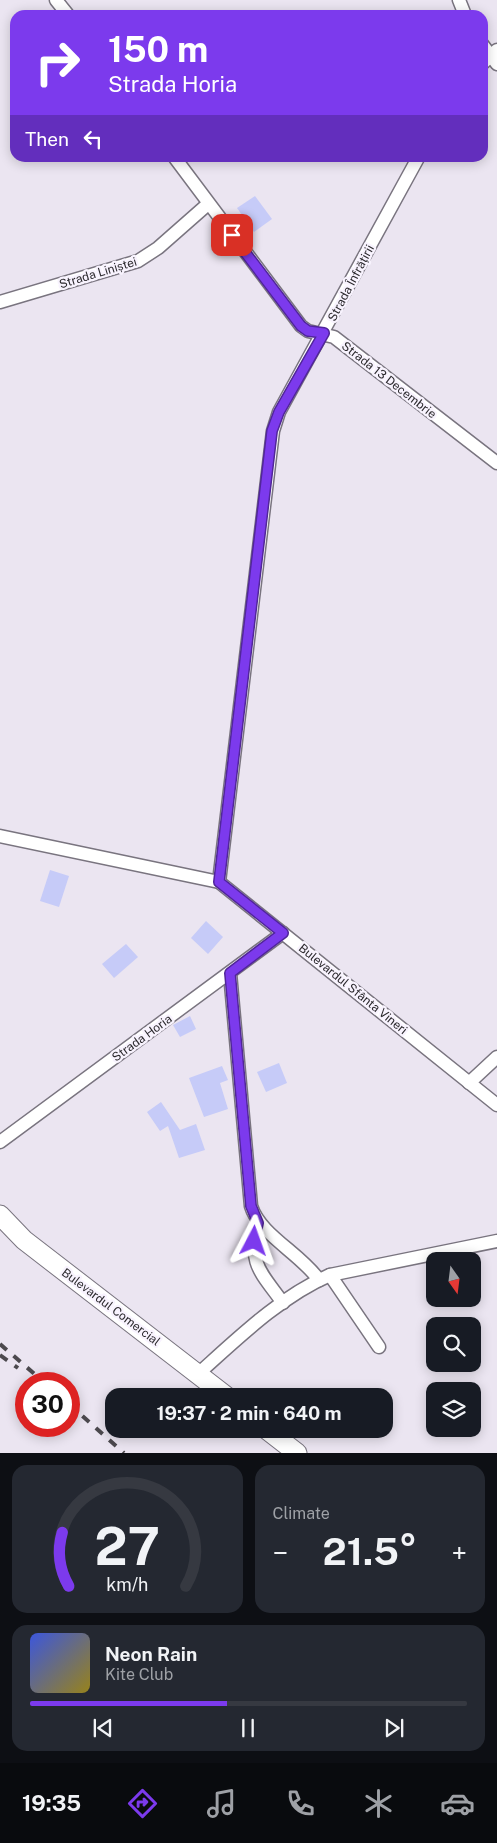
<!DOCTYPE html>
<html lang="en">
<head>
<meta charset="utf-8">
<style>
  body { margin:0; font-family:"Public Sans",sans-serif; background:#242831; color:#f1f3f6; height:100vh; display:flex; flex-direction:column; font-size:19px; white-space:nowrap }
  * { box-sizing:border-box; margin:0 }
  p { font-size:16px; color:#9ea1a6 }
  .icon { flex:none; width:28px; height:28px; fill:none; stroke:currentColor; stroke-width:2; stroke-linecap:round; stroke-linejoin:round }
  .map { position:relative; height:1453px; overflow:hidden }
  .panel { display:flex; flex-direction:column; gap:12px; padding:12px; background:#0d0f14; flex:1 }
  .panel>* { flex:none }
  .hud { position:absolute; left:10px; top:10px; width:478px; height:152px; border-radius:15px; box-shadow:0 2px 12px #0003; background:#7c3aed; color:#fff; overflow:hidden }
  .needle { width:32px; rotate:166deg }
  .controls { position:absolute; left:426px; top:1252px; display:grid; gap:10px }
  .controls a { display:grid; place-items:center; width:55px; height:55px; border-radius:10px; background:#171b24; box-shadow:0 2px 12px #0003; font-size:25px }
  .speed { position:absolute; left:15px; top:1372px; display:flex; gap:10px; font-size:25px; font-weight:700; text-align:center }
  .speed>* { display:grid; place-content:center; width:65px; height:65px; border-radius:50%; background:#171b24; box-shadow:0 2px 12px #0003; line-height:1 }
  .speed .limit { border:8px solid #d22; background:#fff; color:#111 }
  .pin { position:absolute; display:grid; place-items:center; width:42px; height:42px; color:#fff; margin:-21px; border-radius:10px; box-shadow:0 2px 8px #0006 }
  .me { position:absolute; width:55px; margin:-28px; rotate:4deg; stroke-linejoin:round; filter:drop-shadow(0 0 4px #0008) }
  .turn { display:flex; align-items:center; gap:18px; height:105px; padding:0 15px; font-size:22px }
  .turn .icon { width:65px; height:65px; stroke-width:2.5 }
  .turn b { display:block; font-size:35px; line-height:42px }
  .then { display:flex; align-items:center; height:48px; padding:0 15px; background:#0003; gap:10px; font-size:19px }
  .big { font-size:38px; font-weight:700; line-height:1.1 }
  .panel .tile { flex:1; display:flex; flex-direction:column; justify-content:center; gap:8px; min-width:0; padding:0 18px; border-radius:15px; background:#242831 }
  .panel .dial { align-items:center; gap:0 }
  .dial svg { height:130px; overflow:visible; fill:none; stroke:#363941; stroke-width:7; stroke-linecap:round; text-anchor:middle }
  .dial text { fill:#f1f3f6; stroke:none }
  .song { display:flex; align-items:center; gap:15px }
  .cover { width:60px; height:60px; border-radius:8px; background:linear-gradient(135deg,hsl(230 70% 55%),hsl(50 70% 35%)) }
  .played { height:5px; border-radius:2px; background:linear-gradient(90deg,#7c3aed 45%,#363941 45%) }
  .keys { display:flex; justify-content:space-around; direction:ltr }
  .heat { display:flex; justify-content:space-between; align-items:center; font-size:28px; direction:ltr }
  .panel .tiles { flex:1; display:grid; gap:12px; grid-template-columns:1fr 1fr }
  .tile:last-child { grid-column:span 2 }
  .trip { position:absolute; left:105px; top:1388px; width:288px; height:50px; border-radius:15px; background:#171b24; box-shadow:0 2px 12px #0003; font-weight:700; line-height:50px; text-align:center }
  .tabs { display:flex; height:80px; justify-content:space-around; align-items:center; background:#090b0e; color:#9ea1a6 }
  .tabs .icon { width:35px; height:35px }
  .tabs .on { color:#7c3aed }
  .tabs b { font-size:22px; color:#f1f3f6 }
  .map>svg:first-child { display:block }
  .building { fill:#c6cbf8 }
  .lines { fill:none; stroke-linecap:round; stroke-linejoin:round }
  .minor-casing { stroke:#79747f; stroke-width:15 }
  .secondary-casing { stroke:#79747f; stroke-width:21 }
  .minor { stroke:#fff; stroke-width:12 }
  .secondary { stroke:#fff; stroke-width:19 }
  .rail { stroke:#4c494e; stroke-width:4; stroke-dasharray:9 9; stroke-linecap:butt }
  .route-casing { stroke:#51269a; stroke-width:12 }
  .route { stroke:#7c3aed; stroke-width:9 }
  .labels { text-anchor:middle; stroke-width:4.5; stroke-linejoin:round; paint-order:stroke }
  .street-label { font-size:12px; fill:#2b292d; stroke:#f8f3fe }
</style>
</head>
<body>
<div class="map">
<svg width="497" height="1453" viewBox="0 0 497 1453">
  <rect width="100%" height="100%" fill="#ebe5f1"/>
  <g class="building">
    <path d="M255 196 272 219 254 232 237 208Z"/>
    <path d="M50 870 69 876 59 907 40 901Z"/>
    <path d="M206 921 223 937 208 954 191 938Z"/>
    <path d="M126 944 138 957 114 978 102 964Z"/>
    <path d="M190 1016 196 1029 180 1037 173 1025Z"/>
    <path d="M279 1063 287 1083 266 1092 257 1072Z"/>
    <path d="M222 1066 228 1080 220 1083 228 1109 204 1117 189 1078Z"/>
    <path d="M161 1102 180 1130 196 1124 205 1150 179 1158 168 1126 160 1131 147 1112Z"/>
  </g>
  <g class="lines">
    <g class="minor-casing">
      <g id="minor">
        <path d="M56 0 68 15"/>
        <path d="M459 0 465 15"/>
        <path d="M482 44 497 64"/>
        <path d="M482 64 497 50"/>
        <path d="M175 158 301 326 308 331 334 337 497 463"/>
        <path d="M0 302 138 261 158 248 208 204"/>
        <path d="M0 836 219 882 497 1105"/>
        <path d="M219 882 273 431 279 412 418 158"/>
        <path d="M230 973 251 1206C260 1235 300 1253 319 1280"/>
        <path d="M469 1083 497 1057"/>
        <path d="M0 1142 283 933"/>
        <path d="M258 1223C248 1264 260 1271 283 1303"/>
        <path d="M330 1275 379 1347"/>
        <path d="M198 1374C238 1338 281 1296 330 1275L497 1241"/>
      </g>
    </g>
    <g class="secondary-casing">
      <g id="secondary">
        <path d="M0 1215 24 1240 226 1396"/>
        <path d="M266 1429 297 1453"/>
      </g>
    </g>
    <use href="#minor" class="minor"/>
    <use href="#secondary" class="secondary"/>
    <g class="rail">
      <path d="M0 1344 46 1384"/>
      <path d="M0 1355 18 1368"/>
      <path d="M69 1404 124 1453"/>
    </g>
  </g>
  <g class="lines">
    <g class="route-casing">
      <path id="route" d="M232 235 301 326 308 331 324 333 279 412 272 431 219 882 283 933 230 973 251 1206 258 1223 254 1241"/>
    </g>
    <use href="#route" class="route"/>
  </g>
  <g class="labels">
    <g class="street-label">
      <text transform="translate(98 273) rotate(-17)" y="4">Strada Liniștei</text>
      <text transform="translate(351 283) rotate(-62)" y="4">Strada Înfrățirii</text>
      <text transform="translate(389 380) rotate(38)" y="4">Strada 13 Decembrie</text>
      <text transform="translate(353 989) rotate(39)" y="4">Bulevardul Sfânta Vineri</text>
      <text transform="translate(142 1038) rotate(-36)" y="4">Strada Horia</text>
      <text transform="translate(111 1307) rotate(37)" y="4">Bulevardul Comercial</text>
    </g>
  </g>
</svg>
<div class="controls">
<a><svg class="needle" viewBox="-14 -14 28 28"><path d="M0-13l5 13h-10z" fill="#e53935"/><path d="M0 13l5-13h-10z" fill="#9ea1a6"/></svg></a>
<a><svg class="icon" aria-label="search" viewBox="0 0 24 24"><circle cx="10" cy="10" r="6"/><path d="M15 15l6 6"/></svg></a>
<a><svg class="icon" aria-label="layers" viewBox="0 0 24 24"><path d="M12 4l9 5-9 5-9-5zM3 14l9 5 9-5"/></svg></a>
</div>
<div class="speed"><div class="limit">30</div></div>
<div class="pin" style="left:232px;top:235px;background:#d93025"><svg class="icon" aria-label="arrive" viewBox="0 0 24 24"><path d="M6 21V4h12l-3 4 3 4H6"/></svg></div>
<svg class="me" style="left:254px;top:1241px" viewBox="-20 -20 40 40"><path d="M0-17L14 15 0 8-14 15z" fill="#7c3aed" stroke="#fff" stroke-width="4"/></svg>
<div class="trip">19:37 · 2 min · 640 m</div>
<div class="hud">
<div class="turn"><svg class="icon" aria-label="right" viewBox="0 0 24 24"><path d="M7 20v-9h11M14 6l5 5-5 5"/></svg><div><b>150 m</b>Strada Horia</div></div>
<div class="then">Then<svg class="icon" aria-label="left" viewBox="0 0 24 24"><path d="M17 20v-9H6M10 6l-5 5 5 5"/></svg></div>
</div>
</div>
<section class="panel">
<div class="tiles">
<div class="tile dial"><svg viewBox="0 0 100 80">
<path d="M14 69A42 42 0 1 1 86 69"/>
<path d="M14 69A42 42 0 0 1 10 36" stroke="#7c3aed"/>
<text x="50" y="56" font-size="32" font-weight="700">27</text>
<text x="50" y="72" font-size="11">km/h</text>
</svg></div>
<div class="tile"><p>Climate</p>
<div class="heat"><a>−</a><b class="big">21.5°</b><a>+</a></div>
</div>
<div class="tile">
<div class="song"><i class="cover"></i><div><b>Neon Rain</b><p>Kite Club</p></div></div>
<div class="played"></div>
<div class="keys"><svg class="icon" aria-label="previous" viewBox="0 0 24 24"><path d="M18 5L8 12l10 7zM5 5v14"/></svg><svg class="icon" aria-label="pause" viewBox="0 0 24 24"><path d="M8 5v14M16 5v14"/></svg><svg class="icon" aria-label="next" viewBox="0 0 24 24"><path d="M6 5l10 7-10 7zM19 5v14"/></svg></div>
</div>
</div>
</section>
<nav class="tabs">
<b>19:35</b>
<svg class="icon on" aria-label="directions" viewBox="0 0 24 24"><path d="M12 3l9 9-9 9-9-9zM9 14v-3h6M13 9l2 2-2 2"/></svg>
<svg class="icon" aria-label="music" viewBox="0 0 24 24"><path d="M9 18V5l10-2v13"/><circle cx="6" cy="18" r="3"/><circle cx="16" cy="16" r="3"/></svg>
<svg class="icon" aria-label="phone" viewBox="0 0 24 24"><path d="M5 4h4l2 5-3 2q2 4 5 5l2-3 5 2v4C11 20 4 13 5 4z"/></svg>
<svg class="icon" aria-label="climate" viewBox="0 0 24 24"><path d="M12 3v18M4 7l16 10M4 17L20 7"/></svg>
<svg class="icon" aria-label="car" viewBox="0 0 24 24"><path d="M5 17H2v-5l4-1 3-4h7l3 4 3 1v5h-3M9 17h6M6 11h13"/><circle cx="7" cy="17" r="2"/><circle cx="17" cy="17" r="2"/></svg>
</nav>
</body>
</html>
